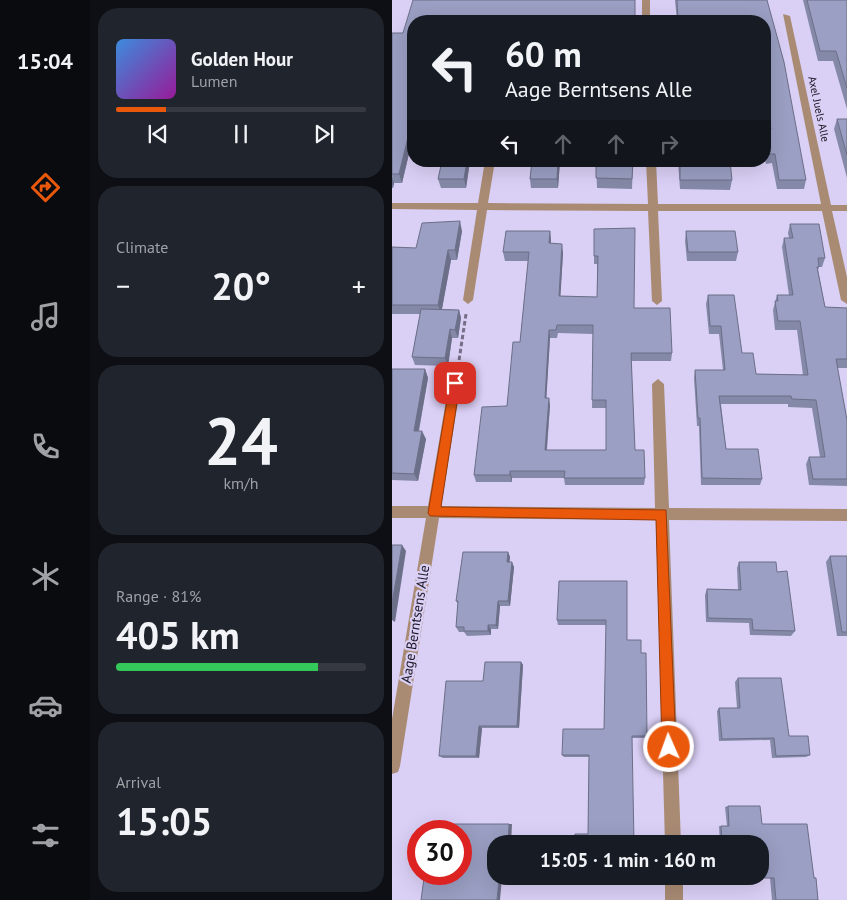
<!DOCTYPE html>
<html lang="en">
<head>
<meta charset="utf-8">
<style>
  body { margin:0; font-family:"PT Sans",sans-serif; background:#20242c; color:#f1f3f6; height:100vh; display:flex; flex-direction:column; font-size:19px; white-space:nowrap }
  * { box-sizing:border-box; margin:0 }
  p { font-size:16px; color:#9ea1a6 }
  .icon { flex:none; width:28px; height:28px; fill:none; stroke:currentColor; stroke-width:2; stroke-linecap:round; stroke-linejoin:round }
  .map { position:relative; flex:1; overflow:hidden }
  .side { display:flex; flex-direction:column; gap:8px; padding:8px; background:#0d0f14; width:302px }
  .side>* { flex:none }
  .banner { position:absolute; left:15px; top:15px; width:364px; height:152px; border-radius:20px; box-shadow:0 5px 20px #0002; background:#171b24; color:#f1f3f6; overflow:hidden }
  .speed { position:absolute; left:15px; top:820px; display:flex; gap:10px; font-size:25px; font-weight:700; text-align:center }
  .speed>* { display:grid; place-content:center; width:65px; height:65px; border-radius:50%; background:#171b24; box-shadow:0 5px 20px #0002; line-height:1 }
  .speed .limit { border:8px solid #d22; background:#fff; color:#111 }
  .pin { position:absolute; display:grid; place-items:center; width:42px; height:42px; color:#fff; margin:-21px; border-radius:10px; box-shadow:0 2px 8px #0006 }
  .me { position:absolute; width:55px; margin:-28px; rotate:358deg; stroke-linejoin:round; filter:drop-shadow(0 0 4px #0008) }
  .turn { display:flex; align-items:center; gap:18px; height:105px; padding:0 15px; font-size:22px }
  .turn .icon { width:65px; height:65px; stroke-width:2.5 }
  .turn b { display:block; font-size:35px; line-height:42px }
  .lanes { display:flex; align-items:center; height:48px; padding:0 15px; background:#0003; justify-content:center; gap:25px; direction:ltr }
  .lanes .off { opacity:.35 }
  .big { font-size:38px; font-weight:700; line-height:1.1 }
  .side .tile { flex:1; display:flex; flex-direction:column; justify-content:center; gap:8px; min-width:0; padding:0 18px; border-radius:20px; background:#20242c }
  .side .dial { align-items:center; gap:0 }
  .dial b { font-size:65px; line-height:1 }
  .song { display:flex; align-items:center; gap:15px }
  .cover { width:60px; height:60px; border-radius:8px; background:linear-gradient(135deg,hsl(210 70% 55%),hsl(300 70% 35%)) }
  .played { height:5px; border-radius:2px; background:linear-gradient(90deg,#ea580c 20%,#363941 20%) }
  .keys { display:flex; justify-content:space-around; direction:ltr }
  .heat { display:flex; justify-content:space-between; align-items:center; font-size:28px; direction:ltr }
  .charge { height:8px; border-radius:4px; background:linear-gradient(90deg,#34c759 81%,#363941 0) }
  .trip { position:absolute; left:95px; top:835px; width:282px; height:50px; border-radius:20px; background:#171b24; box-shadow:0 5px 20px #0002; font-weight:700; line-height:50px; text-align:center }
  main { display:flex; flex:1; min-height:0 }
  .menu { display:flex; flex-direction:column; width:90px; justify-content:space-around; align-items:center; background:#090b0e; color:#9ea1a6 }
  .menu .icon { width:35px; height:35px }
  .menu .on { color:#ea580c }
  .menu b { font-size:22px; color:#f1f3f6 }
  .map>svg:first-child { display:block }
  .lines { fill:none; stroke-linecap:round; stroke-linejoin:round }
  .path { stroke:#756e87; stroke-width:3; stroke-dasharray:4.5 2.5; stroke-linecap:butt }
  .minor { fill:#a98b74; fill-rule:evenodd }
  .wall { fill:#8489a8; fill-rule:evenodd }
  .shaded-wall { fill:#6c6f88 }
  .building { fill:#9a9fc3; stroke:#6c6f88; fill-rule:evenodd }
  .route { fill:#ea580c; stroke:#983908 }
  .labels { text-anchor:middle; stroke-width:4.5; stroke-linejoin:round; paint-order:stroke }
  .far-street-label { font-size:11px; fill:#1a1623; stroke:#dacff5 }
  .street-label { font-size:14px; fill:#1a1623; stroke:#dacff5 }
</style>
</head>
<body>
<main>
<nav class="menu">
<b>15:04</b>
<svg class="icon on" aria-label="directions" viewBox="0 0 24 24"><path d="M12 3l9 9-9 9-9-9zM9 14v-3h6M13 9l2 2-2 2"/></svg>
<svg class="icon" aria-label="music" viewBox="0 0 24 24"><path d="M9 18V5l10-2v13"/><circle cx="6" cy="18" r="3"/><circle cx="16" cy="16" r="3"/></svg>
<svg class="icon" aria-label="phone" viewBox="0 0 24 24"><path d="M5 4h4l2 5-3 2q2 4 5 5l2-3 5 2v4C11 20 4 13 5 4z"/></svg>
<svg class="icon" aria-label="climate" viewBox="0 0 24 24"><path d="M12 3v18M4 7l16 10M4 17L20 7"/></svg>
<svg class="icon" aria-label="car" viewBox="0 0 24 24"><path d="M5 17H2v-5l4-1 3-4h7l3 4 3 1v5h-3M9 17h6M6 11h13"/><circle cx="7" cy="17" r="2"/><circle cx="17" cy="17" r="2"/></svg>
<svg class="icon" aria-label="filters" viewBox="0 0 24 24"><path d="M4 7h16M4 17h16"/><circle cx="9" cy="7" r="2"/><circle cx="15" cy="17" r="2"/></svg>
</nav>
<section class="side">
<div class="tile">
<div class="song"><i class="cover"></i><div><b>Golden Hour</b><p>Lumen</p></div></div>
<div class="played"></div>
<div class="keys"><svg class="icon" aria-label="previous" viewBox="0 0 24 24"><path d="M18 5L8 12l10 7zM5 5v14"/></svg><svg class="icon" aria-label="pause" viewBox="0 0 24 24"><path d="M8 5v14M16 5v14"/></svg><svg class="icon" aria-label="next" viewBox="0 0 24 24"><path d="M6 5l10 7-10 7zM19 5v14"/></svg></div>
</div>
<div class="tile"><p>Climate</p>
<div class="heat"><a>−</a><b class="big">20°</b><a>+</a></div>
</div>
<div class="tile dial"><b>24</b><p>km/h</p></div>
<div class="tile"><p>Range · 81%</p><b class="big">405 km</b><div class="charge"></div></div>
<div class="tile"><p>Arrival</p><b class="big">15:05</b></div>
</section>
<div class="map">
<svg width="455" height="900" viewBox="0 0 455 900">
  <rect width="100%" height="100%" fill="#dacff5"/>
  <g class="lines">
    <path class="path" d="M66 367 74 314"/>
    <g class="minor">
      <rect x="250" y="0" width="8" height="21"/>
      <path d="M391 14 398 16 439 205H455V211H440L455 277V304L449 300 430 211H266L270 301 265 305 260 301 256 211 95 210 81 300 76 304 71 300 85 210 0 209V203H86L93 161H103L96 203 256 204 254 161H264L266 204H429Z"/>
      <path d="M63 378 69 383 49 506 263 508 260 384 266 379 272 384 277 508 455 509V521L277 520 289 844H273L264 520 47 518 8 766 6 772 0 774V719L34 518H0V506H36L57 383Z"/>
      <rect x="273" y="876" width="18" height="24"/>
    </g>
  </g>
  <g class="wall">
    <path d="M283 0H375L414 180 412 189H385L380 163 374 164 372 155V129H375L372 113V21H285Z"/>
    <path d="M411 0H455V109L441 61H426Z"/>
    <path d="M21 21V137L10 183H2L1 188H0V33H11Z"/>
    <path d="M445 119H455V178L442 129Z"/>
    <path d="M78 161 74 188H49L46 179Z"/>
    <path d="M140 161H168L166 188H139L138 179Z"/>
    <path d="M204 161H241L240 189 205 188Z"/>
    <path d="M286 161H338L340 180 338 190 288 189Z"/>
    <path d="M398 224 433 258 430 267H427L426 270 433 307 455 308V368H445L455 420V486L417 485 414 464 417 457H428L420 408 396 407V404H329L334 449 370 479 368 485H309L307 426H305L302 378 303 370H331L327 334H317L314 304 316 295 350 353 364 374 411 375 405 330H383L381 310 385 295H397L390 247 392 238H397L396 233Z"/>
    <path d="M202 229 242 308 280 353 279 361H239L243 450 253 478 252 485H173L172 478H120V482H84L82 475 115 406 128 342 136 261H113L111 252 158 231 159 244 171 253 168 296 205 297V264H202ZM166 333 201 334 200 408H214V450H155L158 405 154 398 158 338H165Z"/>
    <path d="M70 231 65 260H59L50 309 67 310 69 318 66 338H60L56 366 23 365 20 357 28 314H0V247L24 248Z"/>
    <path d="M294 231 346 252 344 261H295L293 241Z"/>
    <path d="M0 369H33L36 378 27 431 34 439 26 481 0 480Z"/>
    <path d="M116 552 118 557 117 562 122 567 118 606H108L106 629H99V635L75 636 72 632H67L64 627 66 604 64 601Z"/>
    <path d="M438 556H455V636H445L434 562Z"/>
    <path d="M347 562 385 572 403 631 399 636 358 635 357 623 314 622 313 595 315 589 346 590 345 568Z"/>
    <path d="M235 581V640L249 653 255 736V738H240L196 834 197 757H172L170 755 212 729 214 625H166L165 620Z"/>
    <path d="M129 662 131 665 127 728H90L87 758H51L47 756 91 681Z"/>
    <path d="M346 678 397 736 418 755 414 757 380 758 378 740 327 741 325 711 327 708H345L343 682Z"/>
    <path d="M336 806 370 824 422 877 424 878 426 900H380L378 878H332L330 877V876H369V844H328L327 826H335L333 807Z"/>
  </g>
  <g class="shaded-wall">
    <path d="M21 117V137L10 183 7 174Z"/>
    <path d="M75 161H78L74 188 72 179Z"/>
    <path d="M166 161H168L166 188 165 179Z"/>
    <path d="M0 177 2 183 1 188 0 184Z"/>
    <path d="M68 221 70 231 65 260 63 250Z"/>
    <path d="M158 231 159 240 158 252 157 243Z"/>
    <path d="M170 244 171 253 168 305 167 296Z"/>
    <path d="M56 250 59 260 49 314 46 305Z"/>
    <path d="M67 310 69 318 66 338 63 330Z"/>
    <path d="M58 329 60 338 56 366 53 358Z"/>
    <path d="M157 330 158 338 154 405 153 398Z"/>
    <path d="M33 369 36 378 25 439 22 431Z"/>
    <path d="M157 398 158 405 154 457 153 450Z"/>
    <path d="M30 431 34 439 26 481 22 474Z"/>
    <path d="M118 471 120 478V482L118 475Z"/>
    <path d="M10 545 14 551 3 622 0 620V603Z"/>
    <path d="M116 552 118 557 117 567 115 562Z"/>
    <path d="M120 562 122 567 118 606 116 601Z"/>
    <path d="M106 601 108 606 106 629 104 625Z"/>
    <path d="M96 625 99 629V635L96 631Z"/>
    <path d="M129 662 131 665 127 728 125 726Z"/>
    <path d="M87 726 90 728 87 758 84 756Z"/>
    <path d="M117 824H120L119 844H116Z"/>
    <path d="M110 878 108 900H105L107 879Z"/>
  </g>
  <g class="building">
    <path d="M21 0H243V21H21V117L7 174H0V33H11Z"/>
    <path d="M285 0H375L392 62 414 180H387L383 154H376L372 129H379L372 93V21H286Z"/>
    <path d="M415 0H455V88L444 51H428Z"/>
    <path d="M445 119H455V155Z"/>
    <path d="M50 161H75L72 179H46Z"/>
    <path d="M140 161H166L165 179H138Z"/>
    <path d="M204 161H241L240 179 204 178Z"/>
    <path d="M288 161H338L340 180H288Z"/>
    <path d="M68 221 63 250H56L46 305H0V247L24 248 30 223Z"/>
    <path d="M398 224H427L433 258H426L427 267H425L433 307 455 308V359H444L455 420V479H421L417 457H433L424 400 400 399 399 396H327L334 449H366L370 479 310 478 308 418H306L303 370H333L329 326H318L316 295H342L350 353H361L364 374 416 375 408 321H386L383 301H386L385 295H401L392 238H401Z"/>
    <path d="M243 228 242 308H278L280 353H239L243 450H252L253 478H172L173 471H118V475H82L90 407 115 406 121 342H128L137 252H111L114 231H158L157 243 170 244 167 296 205 297 206 256H202V229ZM165 325H201L200 400H214V450H153L157 398H153L157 330H164Z"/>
    <path d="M294 231H343L346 252H296Z"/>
    <path d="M29 309 67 310 63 330 58 329 53 358 20 357Z"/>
    <path d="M0 369H33L22 431H30L22 474 0 473Z"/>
    <path d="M0 545H10L0 603Z"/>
    <path d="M71 552H116L115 562H120L116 601H106L104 625H96V631H72V627H64L66 601H64Z"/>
    <path d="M438 556H455V632H450Z"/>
    <path d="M347 562H384L385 572 395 571 403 631 361 630 360 619 316 618 315 589 349 590Z"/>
    <path d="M167 581H235V640H249V653H254L255 736H240L242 844H183V834H196L197 755H170L171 729H212L214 620H165Z"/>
    <path d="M93 662H129L125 726H87L84 756H47L54 681H91Z"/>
    <path d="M346 678H389L397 736H416L418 755 384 756 382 738 330 739 327 708H348Z"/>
    <path d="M336 806H368L370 824H415L422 878H424L426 900H384L382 878H332V876H369V844H330L329 826H337Z"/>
    <path d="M35 824H117L116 844H104V876H114V879H107L105 900H29L32 878H28L29 874H69V831H34Z"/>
    <path d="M195 876H243V878L195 879Z"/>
  </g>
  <path class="route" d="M63 378 68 383 49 507 274 510 284 747 282 752 277 754 272 752 270 747 264 520 38 516 36 513 58 383Z"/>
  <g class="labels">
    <g class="far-street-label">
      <text transform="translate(427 109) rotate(78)" y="4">Axel Juels Alle</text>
    </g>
    <g class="street-label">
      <text transform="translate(23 624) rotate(-81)" y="5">Aage Berntsens Alle</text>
    </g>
  </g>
</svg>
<div class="speed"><div class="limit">30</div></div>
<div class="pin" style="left:63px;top:383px;background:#d93025"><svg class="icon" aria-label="arrive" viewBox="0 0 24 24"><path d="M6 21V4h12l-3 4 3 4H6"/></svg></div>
<svg class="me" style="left:277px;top:747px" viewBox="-20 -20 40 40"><circle r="17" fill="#ea580c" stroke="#fff" stroke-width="3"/><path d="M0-11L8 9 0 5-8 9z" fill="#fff"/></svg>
<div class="trip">15:05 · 1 min · 160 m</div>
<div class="banner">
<div class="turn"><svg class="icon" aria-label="left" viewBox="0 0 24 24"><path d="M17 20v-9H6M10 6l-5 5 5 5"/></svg><div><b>60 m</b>Aage Berntsens Alle</div></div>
<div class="lanes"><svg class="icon" aria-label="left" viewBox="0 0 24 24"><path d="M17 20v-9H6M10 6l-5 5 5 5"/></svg><svg class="icon off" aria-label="ahead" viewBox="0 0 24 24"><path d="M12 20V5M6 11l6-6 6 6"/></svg><svg class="icon off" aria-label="ahead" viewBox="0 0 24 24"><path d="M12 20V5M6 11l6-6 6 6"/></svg><svg class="icon off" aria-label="right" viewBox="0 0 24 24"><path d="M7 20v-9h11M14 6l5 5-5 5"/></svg></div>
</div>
</div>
</main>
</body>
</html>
